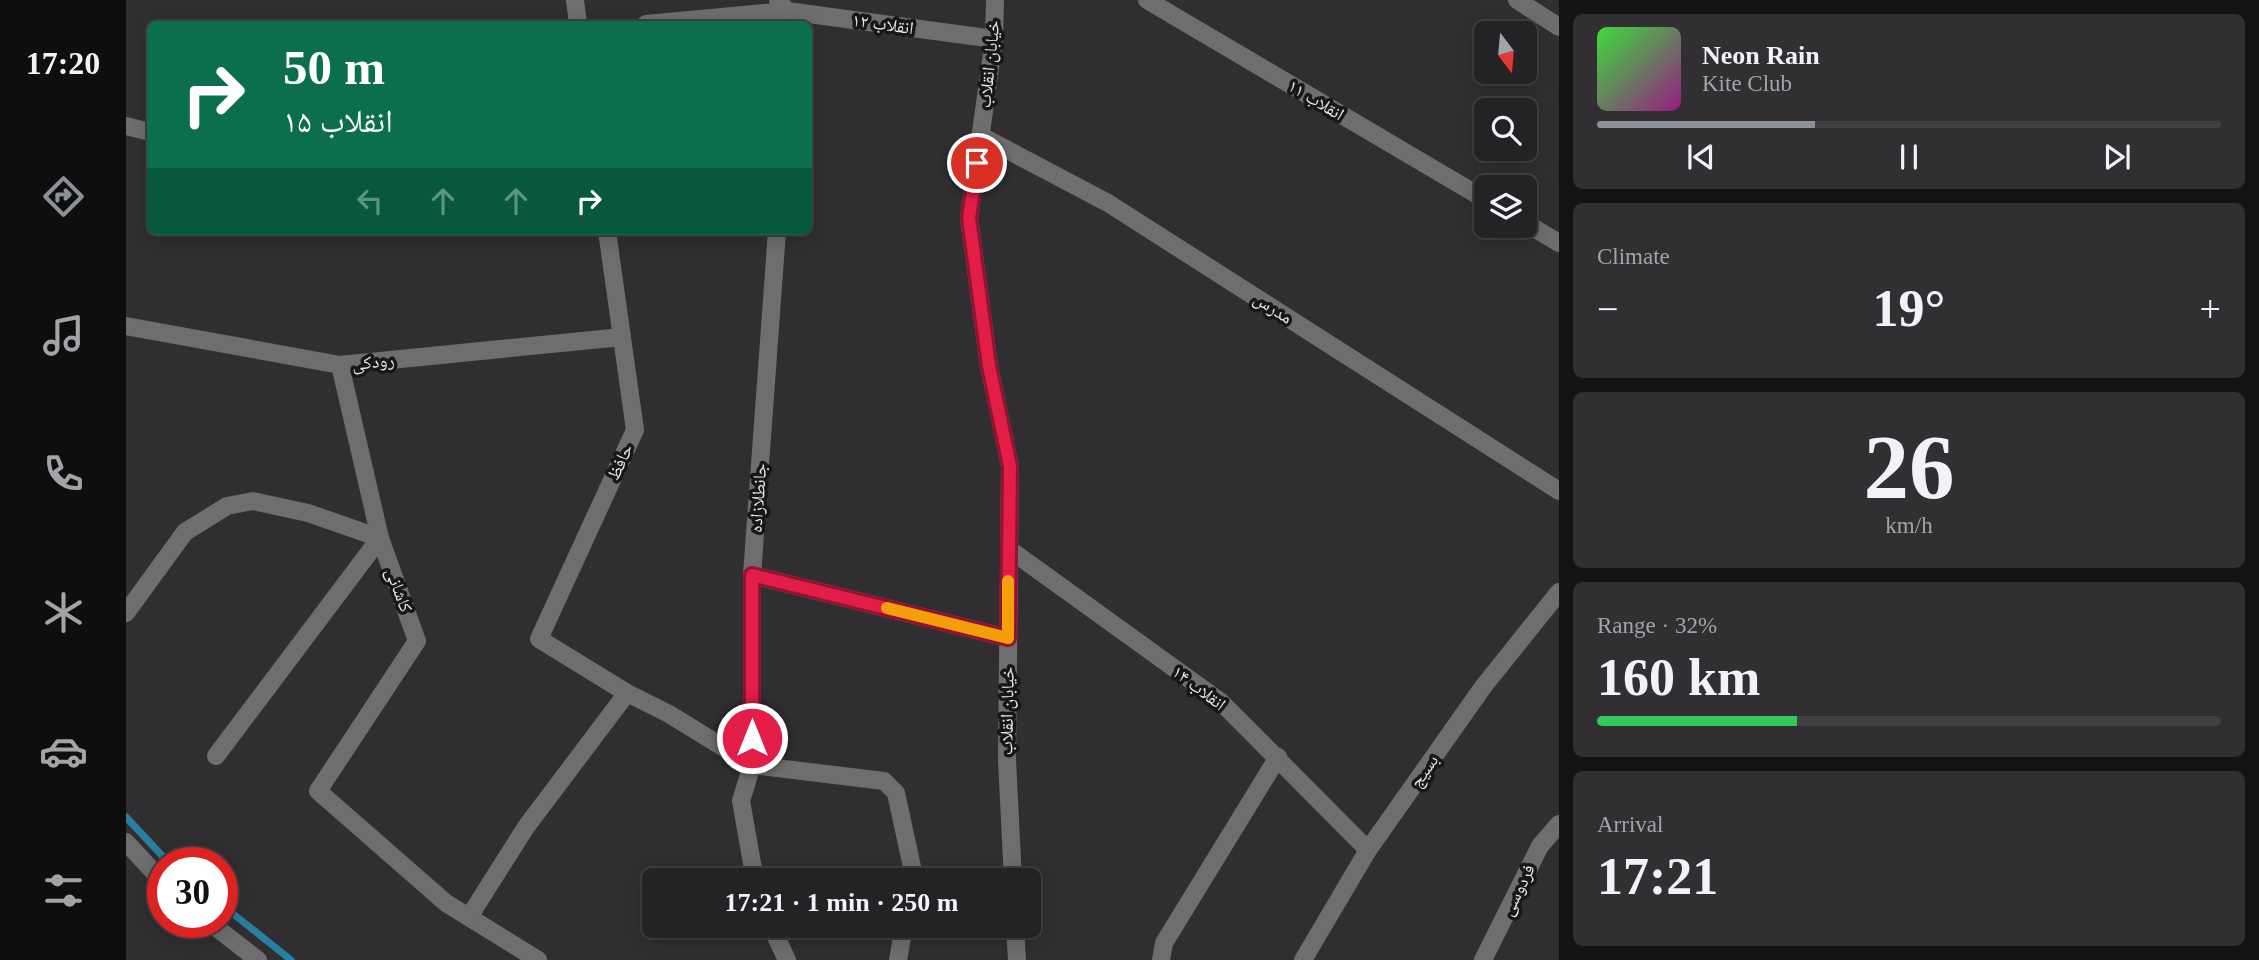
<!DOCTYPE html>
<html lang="en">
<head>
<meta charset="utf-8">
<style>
  body { margin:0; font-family:"Times New Roman","Noto Naskh Arabic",serif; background:#312f32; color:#f1f3f6; height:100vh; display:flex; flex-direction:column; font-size:26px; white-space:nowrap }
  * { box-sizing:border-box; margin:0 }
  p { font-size:23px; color:#a3a4a7 }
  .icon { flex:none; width:38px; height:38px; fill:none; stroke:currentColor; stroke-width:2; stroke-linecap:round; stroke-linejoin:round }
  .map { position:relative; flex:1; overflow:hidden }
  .details { display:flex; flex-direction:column; gap:14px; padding:14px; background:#141314; width:700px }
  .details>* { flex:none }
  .hud { position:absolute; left:21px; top:21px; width:665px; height:214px; border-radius:10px; box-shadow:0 4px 18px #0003,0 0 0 2px #423f42; background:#0b6e4f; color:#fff; overflow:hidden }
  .needle { width:46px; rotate:164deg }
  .buttons { position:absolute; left:1348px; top:21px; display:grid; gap:14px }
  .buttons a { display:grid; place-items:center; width:63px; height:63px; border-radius:10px; background:#252225; box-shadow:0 4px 18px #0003,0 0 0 2px #423f42; font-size:35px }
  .speed { position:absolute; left:21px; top:847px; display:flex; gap:14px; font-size:35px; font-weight:700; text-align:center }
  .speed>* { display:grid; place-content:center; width:91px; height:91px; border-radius:50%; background:#252225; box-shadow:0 4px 18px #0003,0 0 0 2px #423f42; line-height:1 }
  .speed .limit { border:10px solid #d22; background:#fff; color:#111 }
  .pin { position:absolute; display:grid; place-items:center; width:60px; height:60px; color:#fff; margin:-30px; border:4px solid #fff; border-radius:50%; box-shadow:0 2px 7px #0007 }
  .me { position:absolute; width:77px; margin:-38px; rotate:0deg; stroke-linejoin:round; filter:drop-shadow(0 0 5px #0008) }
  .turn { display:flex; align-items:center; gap:24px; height:147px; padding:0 21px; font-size:32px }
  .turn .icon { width:91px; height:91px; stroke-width:2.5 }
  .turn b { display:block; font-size:49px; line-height:60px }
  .lanes { display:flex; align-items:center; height:66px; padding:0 21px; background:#0003; justify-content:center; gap:35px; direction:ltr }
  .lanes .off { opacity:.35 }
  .big { font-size:52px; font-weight:700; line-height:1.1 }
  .details .card { flex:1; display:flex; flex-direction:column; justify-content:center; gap:10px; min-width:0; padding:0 24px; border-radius:10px; background:#312f32 }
  .details .dial { align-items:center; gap:0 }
  .dial b { font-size:91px; line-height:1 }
  .song { display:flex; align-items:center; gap:21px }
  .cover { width:84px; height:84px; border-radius:10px; background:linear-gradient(135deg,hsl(120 70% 55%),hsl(310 70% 35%)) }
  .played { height:7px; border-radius:4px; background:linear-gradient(90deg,#8c9099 35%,#423f42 35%) }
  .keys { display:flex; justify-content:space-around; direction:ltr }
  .heat { display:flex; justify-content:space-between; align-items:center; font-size:38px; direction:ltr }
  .charge { height:10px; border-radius:5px; background:linear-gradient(90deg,#34c759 32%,#423f42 0) }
  .trip { position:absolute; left:516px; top:868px; width:399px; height:70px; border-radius:10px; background:#252225; box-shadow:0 4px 18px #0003,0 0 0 2px #423f42; font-weight:700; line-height:70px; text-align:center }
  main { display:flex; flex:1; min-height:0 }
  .tabs { display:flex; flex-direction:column; width:126px; justify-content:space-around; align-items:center; background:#0f0e0f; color:#a3a4a7 }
  .tabs .icon { width:49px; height:49px }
  .tabs .on { color:#8c9099 }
  .tabs b { font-size:32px; color:#f1f3f6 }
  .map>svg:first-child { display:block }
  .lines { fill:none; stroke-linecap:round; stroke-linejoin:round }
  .stream { stroke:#2880a0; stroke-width:7 }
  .minor { stroke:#6f6e6f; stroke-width:18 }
  .route-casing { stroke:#92132f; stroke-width:18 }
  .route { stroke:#e11d48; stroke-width:12 }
  .slow { stroke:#f59e0b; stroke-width:12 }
  .labels { text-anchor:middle; stroke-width:7; stroke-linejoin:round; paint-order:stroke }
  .street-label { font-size:18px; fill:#e7e5e7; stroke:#181718 }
</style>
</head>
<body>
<main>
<nav class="tabs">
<b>17:20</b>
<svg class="icon on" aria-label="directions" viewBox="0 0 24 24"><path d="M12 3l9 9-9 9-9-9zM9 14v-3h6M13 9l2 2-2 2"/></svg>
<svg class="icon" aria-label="music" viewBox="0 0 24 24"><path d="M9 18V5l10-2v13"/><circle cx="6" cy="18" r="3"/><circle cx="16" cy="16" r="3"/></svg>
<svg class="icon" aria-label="phone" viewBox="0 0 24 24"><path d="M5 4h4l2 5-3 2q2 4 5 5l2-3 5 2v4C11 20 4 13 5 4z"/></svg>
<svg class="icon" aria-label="climate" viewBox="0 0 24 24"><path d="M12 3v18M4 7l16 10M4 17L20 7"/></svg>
<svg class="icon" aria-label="car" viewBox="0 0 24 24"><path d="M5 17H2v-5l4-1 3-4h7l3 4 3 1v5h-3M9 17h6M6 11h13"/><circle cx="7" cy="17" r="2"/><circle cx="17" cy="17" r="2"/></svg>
<svg class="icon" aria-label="filters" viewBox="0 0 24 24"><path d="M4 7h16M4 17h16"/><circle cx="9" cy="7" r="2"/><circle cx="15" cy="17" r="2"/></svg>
</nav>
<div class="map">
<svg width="1433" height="960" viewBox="0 0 1433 960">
  <rect width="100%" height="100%" fill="#312e31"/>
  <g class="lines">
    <g class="stream">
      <path d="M0 817 43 863"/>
      <path d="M96 905 165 960"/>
    </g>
    <g class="minor">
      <path d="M449 0 452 24"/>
      <path d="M652 0 661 11 868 39"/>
      <path d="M869 0 868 39 843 218 863 366 884 466 881 760 887 880"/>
      <path d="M1021 0 1360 200"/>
      <path d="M1391 0 1433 27"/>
      <path d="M520 24 661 11"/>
      <path d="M0 126 24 132"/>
      <path d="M855 136 982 203 1433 491"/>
      <path d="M1398 222 1433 243"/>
      <path d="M0 326 214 365 496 337"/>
      <path d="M214 365 254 538 291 641 192 791 320 903 412 960"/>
      <path d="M883 549 1095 702 1242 850"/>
      <path d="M626 575 882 638"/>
      <path d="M0 613 59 532 101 506 127 501 182 513 254 538 90 756"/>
      <path d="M501 693 543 714 626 765 758 781 770 793 786 867 784 880"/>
      <path d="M0 842 37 882"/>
      <path d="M629 880 615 801 626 765V575L651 231"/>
      <path d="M343 917 400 827 501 693 413 639 509 430 481 231"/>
      <path d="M83 922 132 960"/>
      <path d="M645 926 661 960"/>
      <path d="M889 926 891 960"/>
      <path d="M772 960 778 926"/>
      <path d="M1035 960 1038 943 1152 757"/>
      <path d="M1177 960 1242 850 1357 687 1433 592"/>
      <path d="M1357 960 1414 846 1433 824"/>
    </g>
  </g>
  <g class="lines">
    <g class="route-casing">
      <path id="route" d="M626 738V575L882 638 884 466 863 366 843 218 851 163"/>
    </g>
    <use href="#route" class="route"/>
    <path class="slow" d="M761 608 882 638V581"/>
  </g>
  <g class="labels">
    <g class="street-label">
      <text transform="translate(757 24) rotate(8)" y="6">انقلاب ۱۲</text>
      <text transform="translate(863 64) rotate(-84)" y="6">خیابان انقلاب</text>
      <text transform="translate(1190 100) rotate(31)" y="6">انقلاب ۱۱</text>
      <text transform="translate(1147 308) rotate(33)" y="6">مدرس</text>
      <text transform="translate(247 362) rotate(-6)" y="6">رودکی</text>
      <text transform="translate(494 462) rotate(-65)" y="6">حافظ</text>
      <text transform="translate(632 498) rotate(-86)" y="6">جانطلازاده</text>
      <text transform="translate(273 590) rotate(70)" y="6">کاشانی</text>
      <text transform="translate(1073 688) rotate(37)" y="6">انقلاب ۱۴</text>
      <text transform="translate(881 711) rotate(-89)" y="6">خیابان انقلاب</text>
      <text transform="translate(1298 771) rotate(-55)" y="6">بسیج</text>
      <text transform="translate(1392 890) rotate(-64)" y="6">فردوسی</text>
    </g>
  </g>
</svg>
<div class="buttons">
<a><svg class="needle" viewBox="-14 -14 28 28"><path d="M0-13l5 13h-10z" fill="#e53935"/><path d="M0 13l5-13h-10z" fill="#a3a4a7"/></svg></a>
<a><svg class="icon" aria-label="search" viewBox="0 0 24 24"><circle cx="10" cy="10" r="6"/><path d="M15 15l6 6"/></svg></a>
<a><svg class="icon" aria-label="layers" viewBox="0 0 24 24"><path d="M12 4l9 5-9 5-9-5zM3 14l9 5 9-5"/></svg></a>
</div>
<div class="speed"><div class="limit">30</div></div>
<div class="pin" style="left:851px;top:163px;background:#d93025"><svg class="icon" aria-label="arrive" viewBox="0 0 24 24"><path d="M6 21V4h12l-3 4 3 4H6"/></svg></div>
<svg class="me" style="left:626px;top:738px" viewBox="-20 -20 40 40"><circle r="17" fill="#e11d48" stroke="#fff" stroke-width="3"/><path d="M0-11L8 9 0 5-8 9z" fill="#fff"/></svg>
<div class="trip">17:21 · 1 min · 250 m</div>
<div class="hud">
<div class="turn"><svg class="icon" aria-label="right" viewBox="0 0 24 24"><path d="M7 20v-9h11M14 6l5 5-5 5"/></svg><div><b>50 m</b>انقلاب ۱۵</div></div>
<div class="lanes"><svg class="icon off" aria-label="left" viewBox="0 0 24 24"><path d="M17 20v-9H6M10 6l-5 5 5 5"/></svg><svg class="icon off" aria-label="ahead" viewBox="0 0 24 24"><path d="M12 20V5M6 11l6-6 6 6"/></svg><svg class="icon off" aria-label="ahead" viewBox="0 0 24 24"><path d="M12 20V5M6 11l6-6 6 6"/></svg><svg class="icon" aria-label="right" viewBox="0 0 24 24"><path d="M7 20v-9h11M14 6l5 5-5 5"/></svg></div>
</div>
</div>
<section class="details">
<div class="card">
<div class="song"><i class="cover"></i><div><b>Neon Rain</b><p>Kite Club</p></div></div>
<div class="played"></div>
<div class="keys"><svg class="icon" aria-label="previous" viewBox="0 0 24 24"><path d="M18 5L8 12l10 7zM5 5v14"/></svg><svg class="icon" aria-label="pause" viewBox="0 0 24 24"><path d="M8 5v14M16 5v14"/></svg><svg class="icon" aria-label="next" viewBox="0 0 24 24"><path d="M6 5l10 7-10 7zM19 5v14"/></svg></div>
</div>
<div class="card"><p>Climate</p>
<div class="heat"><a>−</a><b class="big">19°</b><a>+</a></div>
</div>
<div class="card dial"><b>26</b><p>km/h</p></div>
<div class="card"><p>Range · 32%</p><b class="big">160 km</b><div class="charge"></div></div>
<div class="card"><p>Arrival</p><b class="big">17:21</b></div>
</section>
</main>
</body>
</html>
